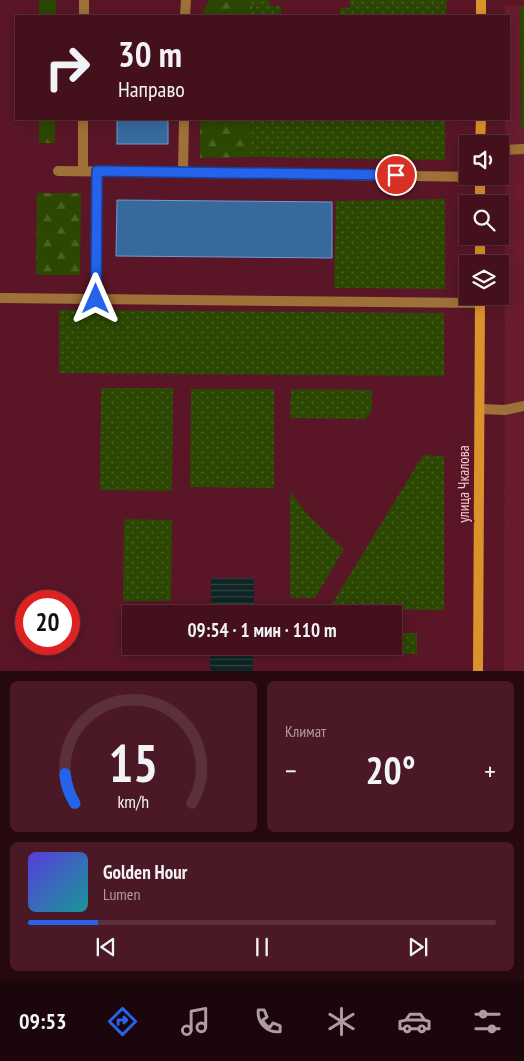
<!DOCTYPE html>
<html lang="ru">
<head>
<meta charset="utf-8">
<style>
  body { margin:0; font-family:"PT Sans Narrow",sans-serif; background:#4b1925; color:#f1f3f6; height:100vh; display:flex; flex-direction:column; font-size:19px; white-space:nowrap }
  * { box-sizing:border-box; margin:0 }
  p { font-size:16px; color:#af9da3 }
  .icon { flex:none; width:28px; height:28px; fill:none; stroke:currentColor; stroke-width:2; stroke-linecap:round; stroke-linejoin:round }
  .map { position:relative; height:671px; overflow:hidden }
  .sheet { display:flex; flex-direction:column; gap:10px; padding:10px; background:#25090f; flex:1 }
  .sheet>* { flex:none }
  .top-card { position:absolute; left:15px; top:15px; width:495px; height:105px; border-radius:0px; box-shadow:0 2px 12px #0003,0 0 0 1px #5c303b; background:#44101c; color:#f1f3f6; overflow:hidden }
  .buttons { position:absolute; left:459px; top:135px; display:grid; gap:10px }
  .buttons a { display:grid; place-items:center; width:50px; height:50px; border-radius:0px; background:#44101c; box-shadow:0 2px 12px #0003,0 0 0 1px #5c303b; font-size:25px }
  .speed { position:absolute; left:15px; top:590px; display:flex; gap:10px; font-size:25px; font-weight:700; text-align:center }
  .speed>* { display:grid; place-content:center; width:65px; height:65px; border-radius:50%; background:#44101c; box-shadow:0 2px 12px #0003,0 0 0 1px #5c303b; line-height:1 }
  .speed .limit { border:8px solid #d22; background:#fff; color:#111 }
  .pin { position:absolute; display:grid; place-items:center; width:42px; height:42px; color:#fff; margin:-21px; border:2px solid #fff; border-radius:50%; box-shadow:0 1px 5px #0007 }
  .me { position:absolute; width:55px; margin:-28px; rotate:0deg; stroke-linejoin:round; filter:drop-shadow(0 0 4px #0008) }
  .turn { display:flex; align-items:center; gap:18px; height:105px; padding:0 20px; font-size:22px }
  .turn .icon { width:65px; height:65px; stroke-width:2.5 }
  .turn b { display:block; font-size:35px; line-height:42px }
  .big { font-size:38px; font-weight:600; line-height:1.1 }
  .sheet .card { flex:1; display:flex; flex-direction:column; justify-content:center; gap:8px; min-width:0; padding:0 18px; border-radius:8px; background:#4b1925 }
  .sheet .dial { align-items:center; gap:0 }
  .dial svg { height:130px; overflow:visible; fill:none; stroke:#5c303b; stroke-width:7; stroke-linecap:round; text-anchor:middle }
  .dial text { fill:#f1f3f6; stroke:none }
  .song { display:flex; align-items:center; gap:15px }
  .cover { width:60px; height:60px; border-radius:8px; background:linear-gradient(135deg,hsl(250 70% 55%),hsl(180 70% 35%)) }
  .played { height:5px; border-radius:2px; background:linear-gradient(90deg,#2563eb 15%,#5c303b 15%) }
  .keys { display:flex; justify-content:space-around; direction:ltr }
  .heat { display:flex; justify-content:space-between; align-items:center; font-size:28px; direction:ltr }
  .sheet .tiles { flex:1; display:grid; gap:10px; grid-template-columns:1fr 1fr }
  .card:last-child { grid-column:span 2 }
  .trip { position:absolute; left:122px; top:605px; width:280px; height:50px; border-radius:0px; background:#44101c; box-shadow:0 2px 12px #0003,0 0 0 1px #5c303b; font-weight:600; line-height:50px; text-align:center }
  .tab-bar { display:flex; height:80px; justify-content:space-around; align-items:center; background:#1b060b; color:#af9da3 }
  .tab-bar .icon { width:35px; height:35px }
  .tab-bar .current { color:#2563eb }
  .tab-bar b { font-size:22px; color:#f1f3f6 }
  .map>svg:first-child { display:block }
  .built { fill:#681c2e }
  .grass { fill:url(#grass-dots) }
  .forest { fill:url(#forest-firs) }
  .park { fill:url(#park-tufts) }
  .water { fill:url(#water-rules) }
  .building { fill:#37699d; stroke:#699dd5 }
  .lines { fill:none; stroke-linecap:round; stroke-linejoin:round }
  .lane { stroke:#9e7138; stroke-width:10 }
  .secondary { stroke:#da932b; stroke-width:10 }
  .route-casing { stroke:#184099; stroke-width:12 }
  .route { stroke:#2563eb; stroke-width:9 }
  .labels { text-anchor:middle; stroke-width:5; stroke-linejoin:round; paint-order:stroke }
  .street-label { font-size:15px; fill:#f8ccd1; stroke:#5a1626 }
</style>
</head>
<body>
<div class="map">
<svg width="524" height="671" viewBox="0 0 524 671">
  <defs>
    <pattern id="grass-dots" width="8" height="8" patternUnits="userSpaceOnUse" patternTransform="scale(1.25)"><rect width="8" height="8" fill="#2b4702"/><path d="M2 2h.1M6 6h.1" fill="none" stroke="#4a6026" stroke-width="1.8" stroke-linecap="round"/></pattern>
    <pattern id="forest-firs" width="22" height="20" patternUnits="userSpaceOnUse" patternTransform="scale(1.25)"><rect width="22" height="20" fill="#2b4702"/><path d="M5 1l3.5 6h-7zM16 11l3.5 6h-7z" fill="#4a6026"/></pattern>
    <pattern id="park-tufts" width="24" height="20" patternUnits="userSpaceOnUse" patternTransform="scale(1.25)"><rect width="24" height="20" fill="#2b4702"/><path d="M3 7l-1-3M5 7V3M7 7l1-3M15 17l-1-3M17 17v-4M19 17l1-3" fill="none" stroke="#4a6026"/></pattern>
    <pattern id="water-rules" width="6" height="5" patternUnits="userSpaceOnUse" patternTransform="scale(1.25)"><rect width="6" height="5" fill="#0e2524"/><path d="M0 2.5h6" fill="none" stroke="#324343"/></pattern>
  </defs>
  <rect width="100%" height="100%" fill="#5a1626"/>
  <path class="built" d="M505 5 520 6 521 128H524V671H504L505 119H509V16H505Z"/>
  <g class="grass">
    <path d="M252 0H269L270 6H281V16H252Z"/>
    <path d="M350 0H447L446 16H340V7L350 8Z"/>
    <path d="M250 119H445V160L250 157Z"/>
    <path d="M445 199V289L334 288 336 201Z"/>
    <path d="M59 310 444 313V376L59 373Z"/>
    <path d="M101 388H173L172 491 100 490Z"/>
    <path d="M191 389H274V488L190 487Z"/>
    <path d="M291 389 372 390V411L365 419 290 418Z"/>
    <path d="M423 455 444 456V610L329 609Z"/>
    <path d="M290 492 309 516 344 549 315 598H290Z"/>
    <path d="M124 519 172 520 171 601H123Z"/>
    <path d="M394 633H417V654L327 653V646H394Z"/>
  </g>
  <g class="forest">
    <rect x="39" y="0" width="17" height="16"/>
    <path d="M209 0H252V16H201Z"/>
    <rect x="39" y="119" width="16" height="24"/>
    <path d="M200 119H250V157L200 158Z"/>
    <path d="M37 193H81L80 275H36Z"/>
  </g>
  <path class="park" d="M520 6H524V128L521 129Z"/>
  <g class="water">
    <rect x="211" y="578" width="43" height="36"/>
    <rect x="210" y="646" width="43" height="25"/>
  </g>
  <g class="building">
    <rect x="117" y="119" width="51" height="25"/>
    <path d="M117 200 332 202V258L116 256Z"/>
  </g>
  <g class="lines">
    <g class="lane">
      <path d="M84 16V0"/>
      <path d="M185 16 186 0"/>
      <path d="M500 150 524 149"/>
      <path d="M58 171 480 177"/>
      <path d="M83 171V119"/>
      <path d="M183 172 184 119"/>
      <path d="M0 298 480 303"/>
      <path d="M96 299 97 171"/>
      <path d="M480 409 505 410 524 406"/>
    </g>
    <g class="secondary">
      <path d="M481 16V0"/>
      <path d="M480 144 481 119"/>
      <path d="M480 204V176"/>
      <path d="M480 264V236"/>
      <path d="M478 671 480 296"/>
    </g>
  </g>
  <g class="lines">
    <g class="route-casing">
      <path id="route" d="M96 299 97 171 396 175"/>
    </g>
    <use href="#route" class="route"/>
  </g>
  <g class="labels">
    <g class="street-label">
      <text transform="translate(464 484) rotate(-90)" y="5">улица Чкалова</text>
    </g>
  </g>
</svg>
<div class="buttons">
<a><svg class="icon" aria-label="sound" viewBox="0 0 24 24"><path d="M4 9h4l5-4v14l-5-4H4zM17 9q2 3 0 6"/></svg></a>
<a><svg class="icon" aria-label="search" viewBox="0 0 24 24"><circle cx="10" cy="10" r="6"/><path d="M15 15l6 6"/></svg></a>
<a><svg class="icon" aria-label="layers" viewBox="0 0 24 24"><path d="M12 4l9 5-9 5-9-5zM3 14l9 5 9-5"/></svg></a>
</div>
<div class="speed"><div class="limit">20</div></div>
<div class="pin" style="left:396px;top:175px;background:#d93025"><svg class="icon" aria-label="arrive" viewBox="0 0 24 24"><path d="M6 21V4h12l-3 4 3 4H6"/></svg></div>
<svg class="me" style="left:96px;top:299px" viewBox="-20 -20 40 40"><path d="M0-17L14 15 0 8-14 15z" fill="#2563eb" stroke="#fff" stroke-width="4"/></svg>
<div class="trip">09:54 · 1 мин · 110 m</div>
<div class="top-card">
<div class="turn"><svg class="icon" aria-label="right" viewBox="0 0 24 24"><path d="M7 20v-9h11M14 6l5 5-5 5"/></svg><div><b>30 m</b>Направо</div></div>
</div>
</div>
<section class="sheet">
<div class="tiles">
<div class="card dial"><svg viewBox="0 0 100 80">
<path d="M14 69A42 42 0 1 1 86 69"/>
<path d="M14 69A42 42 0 0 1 8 51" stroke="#2563eb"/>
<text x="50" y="56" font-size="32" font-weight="700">15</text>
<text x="50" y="72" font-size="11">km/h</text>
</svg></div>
<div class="card"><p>Климат</p>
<div class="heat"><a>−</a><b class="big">20°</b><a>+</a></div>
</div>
<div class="card">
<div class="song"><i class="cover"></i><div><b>Golden Hour</b><p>Lumen</p></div></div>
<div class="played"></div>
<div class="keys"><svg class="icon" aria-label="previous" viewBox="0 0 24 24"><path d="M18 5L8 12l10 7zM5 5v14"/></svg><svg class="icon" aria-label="pause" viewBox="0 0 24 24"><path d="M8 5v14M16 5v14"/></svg><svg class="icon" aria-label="next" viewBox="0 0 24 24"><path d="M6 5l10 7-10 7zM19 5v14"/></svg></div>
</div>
</div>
</section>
<nav class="tab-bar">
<b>09:53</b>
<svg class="icon current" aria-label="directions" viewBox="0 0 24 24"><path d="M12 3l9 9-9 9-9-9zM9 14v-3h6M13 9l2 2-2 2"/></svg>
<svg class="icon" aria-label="music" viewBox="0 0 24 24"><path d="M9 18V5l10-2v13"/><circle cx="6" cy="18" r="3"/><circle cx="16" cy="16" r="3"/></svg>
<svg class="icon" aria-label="phone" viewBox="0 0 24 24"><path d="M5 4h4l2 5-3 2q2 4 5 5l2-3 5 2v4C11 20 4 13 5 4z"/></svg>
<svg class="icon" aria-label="climate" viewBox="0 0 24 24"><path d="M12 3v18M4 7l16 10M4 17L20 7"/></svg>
<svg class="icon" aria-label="car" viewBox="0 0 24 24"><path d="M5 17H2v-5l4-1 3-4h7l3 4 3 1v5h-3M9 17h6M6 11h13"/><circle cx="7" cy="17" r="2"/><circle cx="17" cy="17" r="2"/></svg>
<svg class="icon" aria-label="filters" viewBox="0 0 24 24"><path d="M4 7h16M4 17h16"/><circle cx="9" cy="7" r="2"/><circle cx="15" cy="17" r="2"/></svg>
</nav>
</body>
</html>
